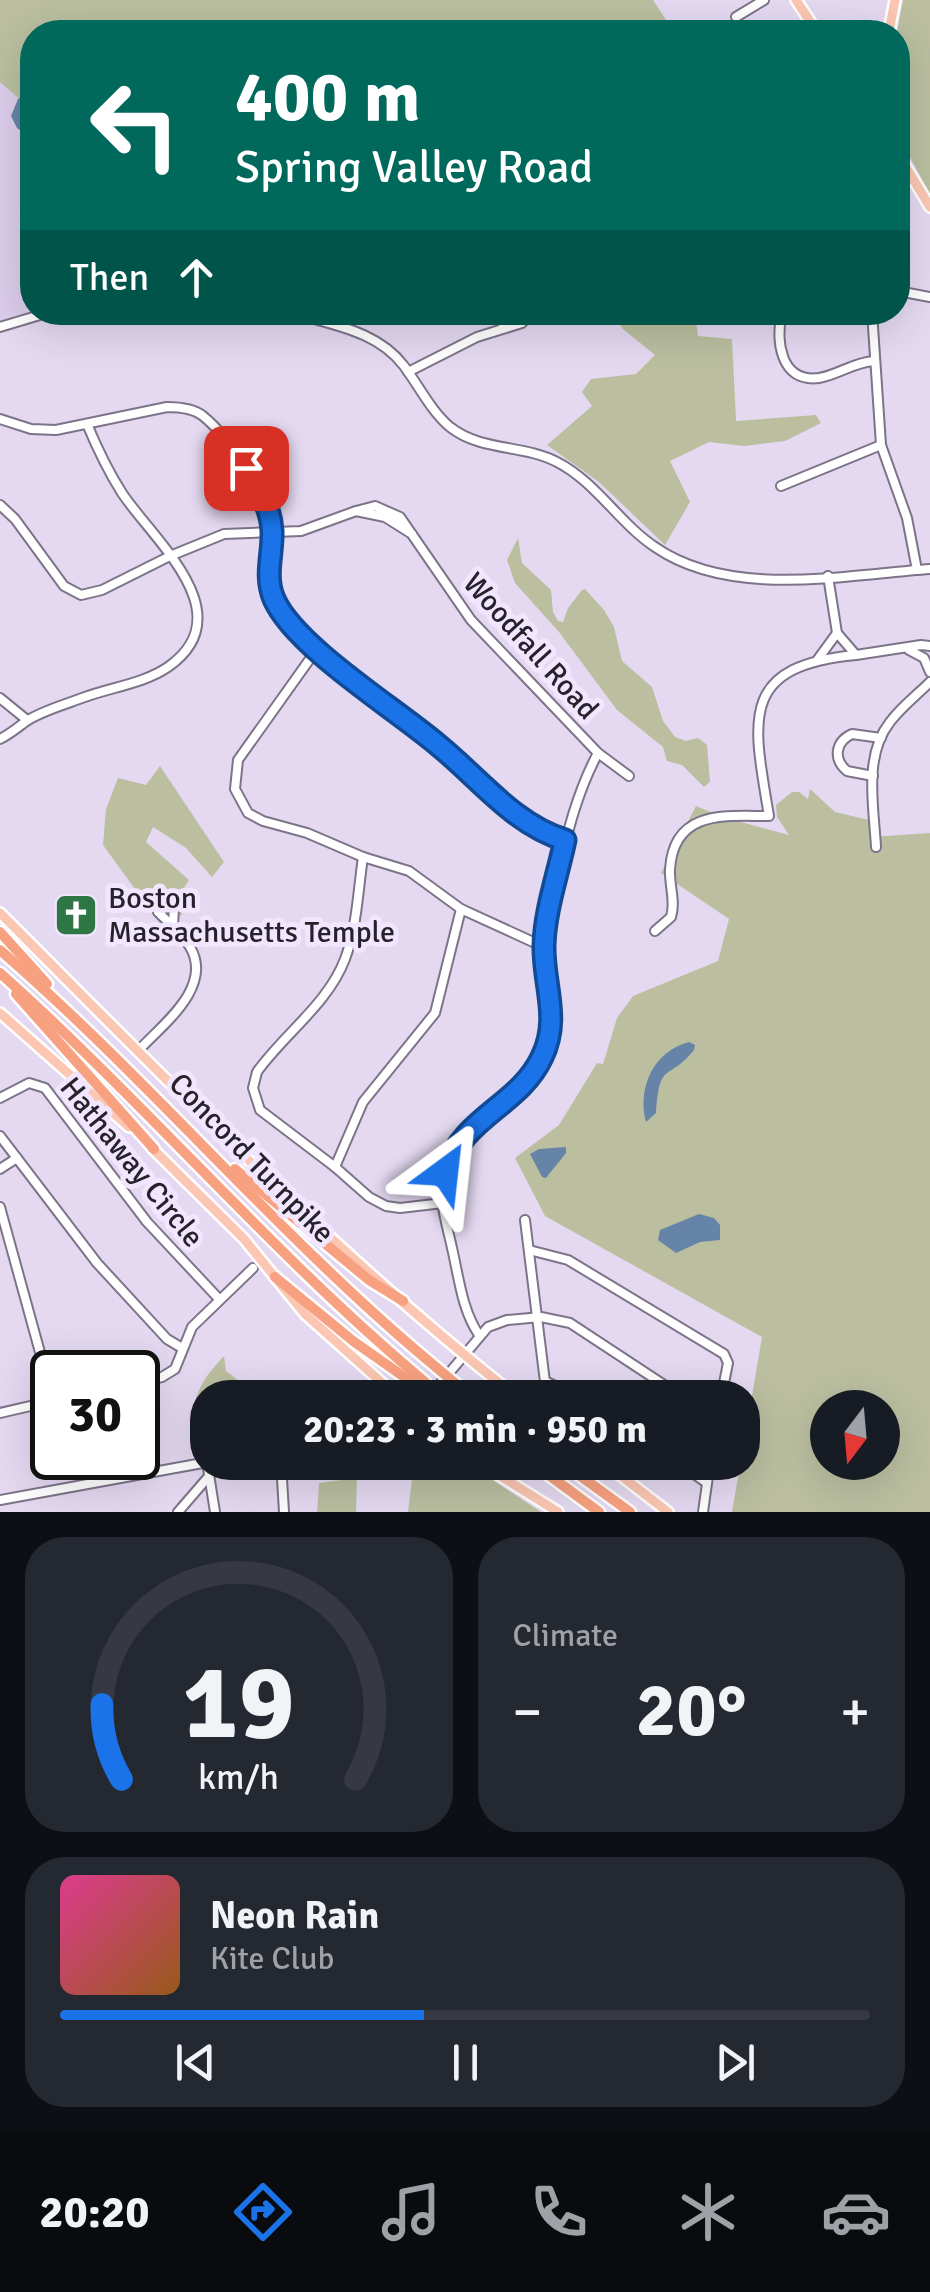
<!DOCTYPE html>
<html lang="en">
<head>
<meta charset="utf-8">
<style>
  body { margin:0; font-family:Signika,sans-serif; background:#242831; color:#f1f3f6; height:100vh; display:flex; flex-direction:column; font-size:38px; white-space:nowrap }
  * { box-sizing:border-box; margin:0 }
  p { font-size:32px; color:#9ea1a6 }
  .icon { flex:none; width:55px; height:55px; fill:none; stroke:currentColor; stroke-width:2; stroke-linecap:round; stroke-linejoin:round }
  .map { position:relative; height:1512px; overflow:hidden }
  .side { display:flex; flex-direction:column; gap:25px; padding:25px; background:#0d0f14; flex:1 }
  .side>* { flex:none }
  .banner { position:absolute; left:20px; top:20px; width:890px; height:305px; border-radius:40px; box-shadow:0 10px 40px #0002; background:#00695c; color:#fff; overflow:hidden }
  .needle { width:65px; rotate:196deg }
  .buttons { position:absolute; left:810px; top:1390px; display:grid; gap:20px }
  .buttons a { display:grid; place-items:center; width:90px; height:90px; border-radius:50%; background:#171b24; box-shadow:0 10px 40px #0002; font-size:50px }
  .speed { position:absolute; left:30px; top:1350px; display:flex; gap:20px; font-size:50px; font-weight:700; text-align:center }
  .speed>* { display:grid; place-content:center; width:130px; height:130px; border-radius:50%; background:#171b24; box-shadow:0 10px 40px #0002; line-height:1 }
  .speed .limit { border:5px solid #111; border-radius:15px; background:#fff; color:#111 }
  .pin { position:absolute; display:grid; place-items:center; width:85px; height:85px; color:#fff; margin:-42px; border-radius:20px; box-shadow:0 5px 15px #0006 }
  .me { position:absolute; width:110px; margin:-55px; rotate:30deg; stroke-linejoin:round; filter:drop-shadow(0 0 8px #0008) }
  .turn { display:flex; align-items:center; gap:35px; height:210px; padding:0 50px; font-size:45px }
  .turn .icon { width:130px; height:130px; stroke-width:2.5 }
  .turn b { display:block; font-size:70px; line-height:85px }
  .then { display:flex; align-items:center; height:95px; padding:0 50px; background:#0003; gap:20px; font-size:38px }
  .big { font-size:75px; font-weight:700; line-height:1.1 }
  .side .widget { flex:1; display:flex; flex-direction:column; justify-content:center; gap:15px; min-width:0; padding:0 35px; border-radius:40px; background:#242831 }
  .side .dial { align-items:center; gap:0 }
  .dial svg { height:260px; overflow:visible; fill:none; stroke:#363941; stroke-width:7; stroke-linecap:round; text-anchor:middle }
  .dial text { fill:#f1f3f6; stroke:none }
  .song { display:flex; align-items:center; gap:30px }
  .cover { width:120px; height:120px; border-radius:15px; background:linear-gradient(135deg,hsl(330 70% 55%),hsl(30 70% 35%)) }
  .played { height:10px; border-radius:5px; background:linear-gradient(90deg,#1a73e8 45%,#363941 45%) }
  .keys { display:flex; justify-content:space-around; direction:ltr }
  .heat { display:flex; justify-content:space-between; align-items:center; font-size:55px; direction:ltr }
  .side .tiles { flex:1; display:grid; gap:25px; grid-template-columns:1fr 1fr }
  .widget:last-child { grid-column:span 2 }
  .trip { position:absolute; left:190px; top:1380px; width:570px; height:100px; border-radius:40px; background:#171b24; box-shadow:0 10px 40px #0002; font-weight:700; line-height:100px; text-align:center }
  .menu { display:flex; height:160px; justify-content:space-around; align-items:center; background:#090b0e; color:#9ea1a6 }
  .menu .icon { width:70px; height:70px }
  .menu .current { color:#1a73e8 }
  .menu b { font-size:45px; color:#f1f3f6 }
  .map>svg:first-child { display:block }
  .built { fill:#dbcdeb }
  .green { fill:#bbbfa0; fill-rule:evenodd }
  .water { fill:#6684a7 }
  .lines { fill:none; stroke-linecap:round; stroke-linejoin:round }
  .minor-casing { stroke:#7d7489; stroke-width:12 }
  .major-casing { stroke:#fff; stroke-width:14 }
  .highway-casing { stroke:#fff; stroke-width:15 }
  .minor { stroke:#fff; stroke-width:8 }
  .major { stroke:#fbc7b3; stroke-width:9 }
  .highway { stroke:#f8a181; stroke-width:10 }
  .highway-bridge-casing { stroke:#fff; stroke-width:15; stroke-linecap:butt }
  .highway-bridge { stroke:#f8a181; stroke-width:10 }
  .route-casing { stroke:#114b97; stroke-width:25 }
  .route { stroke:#1a73e8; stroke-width:18 }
  .labels { text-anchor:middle; stroke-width:10; stroke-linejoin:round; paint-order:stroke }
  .street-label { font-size:30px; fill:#26222b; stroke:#f1e6fe }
  .poi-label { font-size:30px; fill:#26222b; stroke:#f1e6fe; text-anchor:start }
</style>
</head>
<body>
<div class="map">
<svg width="930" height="1512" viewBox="0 0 930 1512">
  <rect width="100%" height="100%" fill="#e4d9f1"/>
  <path class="built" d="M0 82 32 110V207L19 215 32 233V312L35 313 0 323Z"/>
  <g class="green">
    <path d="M0 0H653L674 32H32V110L0 82Z"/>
    <path d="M903 0H930V194L898 135 897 32Z"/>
    <path d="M611 313H695L698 336 732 339 736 421 816 415 821 423 785 441 744 446 709 442 670 461 690 502 665 545 599 482 547 445 592 406 582 392 591 379 636 374 655 355 623 329Z"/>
    <path d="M518 538 522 563 551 590 553 612 558 621 563 622 568 608 582 590 585 589 604 610 614 627 622 661 652 687 663 721 675 737 686 741 698 738 707 745 710 782 704 787 682 765 667 761 663 747 617 710 559 632 515 583 507 560Z"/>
    <path d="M160 766 224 862 212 877 186 848 153 827 146 842 189 880 184 888 192 901 167 933 103 845 106 809 118 778 146 785Z"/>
    <path d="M810 789 835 812 869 820 871 837 930 833V1512H732L762 1337 545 1216 515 1158 559 1125 597 1063 603 1064 617 1018 633 996 718 961 729 919 661 873 696 806 726 818 789 835 777 817 776 805 792 792H799L808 799ZM828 1408H882V1462H828Z"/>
    <path d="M224 1356 226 1371 260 1397 208 1398 207 1455 200 1456C191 1407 189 1393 224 1356Z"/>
    <path d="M414 1462 467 1463 541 1512H408Z"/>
    <path d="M357 1478 356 1512H317L319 1483Z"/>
  </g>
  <g class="water">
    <path d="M32 88V107L23 115 25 121 32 119V135L28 136 17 128 11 116 18 99Z"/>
    <path d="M689 1042 695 1045 694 1050C667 1083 660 1059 656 1113L646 1122C637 1089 653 1051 689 1042Z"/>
    <path d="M566 1147V1153L546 1178 542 1177 530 1154 539 1149Z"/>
    <path d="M699 1214 714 1218 720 1225V1240L700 1242 676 1253 658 1240 660 1230Z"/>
  </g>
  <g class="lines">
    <g class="minor-casing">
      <g id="minor">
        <path d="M736 17 764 0"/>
        <path d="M898 291 930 297"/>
        <path d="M290 312C331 325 377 330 404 366 419 386 431 411 450 427 482 452 523 444 557 462 596 482 619 523 655 547 730 599 844 575 930 569"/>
        <path d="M782 312C776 339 779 383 819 378 838 375 854 362 874 361"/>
        <path d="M872 312 881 445 907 518 917 570"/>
        <path d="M0 327 50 312"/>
        <path d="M503 327 517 312"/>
        <path d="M408 372 477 337 522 323 530 312"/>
        <path d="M0 419 31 429 56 430 167 407C178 407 193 408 203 416 229 437 270 498 272 531 274 560 263 586 282 612 322 666 387 702 439 745 479 778 513 824 565 840"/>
        <path d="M781 486 881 445"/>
        <path d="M0 505 15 519 64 586 81 595 102 590 170 556 224 534 301 531 356 511"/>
        <path d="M412 534 385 517 356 511 375 506 400 517 471 620 598 753 629 776"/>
        <path d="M828 576 837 633 856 655 921 645 930 646"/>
        <path d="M317 649 238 760 235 789 248 813 263 821 307 833 363 857 409 871 461 909 544 947"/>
        <path d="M909 650 924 658 930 672"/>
        <path d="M818 659 837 633"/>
        <path d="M0 698 27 720"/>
        <path d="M0 739C10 734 17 728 25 722 41 711 64 705 82 698 111 687 143 684 168 667 244 614 153 540 122 493 108 471 97 448 87 424"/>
        <path d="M873 776 847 771C833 759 835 742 852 734L881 738"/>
        <path d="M876 847C874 808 863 756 890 722 901 707 917 695 930 682"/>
        <path d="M363 857C358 891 357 927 345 959 328 1004 284 1034 257 1072L253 1088 260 1110 335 1167 369 1197 386 1206 400 1208 443 1203"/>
        <path d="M655 931 671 917C676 901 669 885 670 869 674 809 726 816 769 816 753 720 738 666 856 655"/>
        <path d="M138 1051C162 1025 214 987 190 947 182 933 169 923 158 912L157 906 163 900H168L174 906 173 927"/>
        <path d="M0 1098 29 1083 45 1088 147 1222 219 1299"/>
        <path d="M0 1136 97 1263 167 1339 182 1348"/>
        <path d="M335 1167 363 1102 435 1013 461 909"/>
        <path d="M0 1169 17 1158"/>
        <path d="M0 1207 52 1396"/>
        <path d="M525 1220 547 1398"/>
        <path d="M529 1250 568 1260 724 1354 728 1363 721 1398"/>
        <path d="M479 1335C462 1310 459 1278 452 1248 448 1229 441 1208 442 1188 446 1116 533 1103 549 1036 557 1004 543 976 544 945 545 922 552 899 557 877 567 834 577 792 598 753"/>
        <path d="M547 1382 580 1398"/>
        <path d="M138 1383 162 1377 175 1369 192 1327 253 1268"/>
        <path d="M428 1398 488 1327 507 1320 541 1317 570 1323 684 1398"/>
        <path d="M0 1413 52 1401"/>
        <path d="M207 1462 215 1512"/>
        <path d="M281 1462 284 1512"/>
        <path d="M677 1462 707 1483"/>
        <path d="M0 1500 208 1462"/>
        <path d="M178 1512 210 1475"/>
        <path d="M703 1512 710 1462"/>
      </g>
    </g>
    <g class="major-casing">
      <g id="major">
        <path d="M796 0 817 32"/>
        <path d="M889 32 895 0"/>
        <path d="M898 154 930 207"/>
        <path d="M0 913C167 1080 332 1252 518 1398"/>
        <path d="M0 1013 129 1127"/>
        <path d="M152 1148 244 1239 305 1314 399 1398"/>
        <path d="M478 1462 558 1512"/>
        <path d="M603 1462 668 1512"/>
      </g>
    </g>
    <g class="highway-casing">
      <g id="highway">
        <path d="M0 932 47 984"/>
        <path d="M0 950C152 1082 281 1239 437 1368"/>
        <path d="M0 973C147 1104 274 1256 425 1382"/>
        <path d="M16 994 154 1149"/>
        <path d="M235 1169 369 1280 403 1301"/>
        <path d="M275 1277 353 1341 420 1388"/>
        <path d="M456 1384 473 1398"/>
        <path d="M531 1462 599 1512"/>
        <path d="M561 1462 630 1512"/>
      </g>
    </g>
    <use href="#minor" class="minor"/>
    <use href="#major" class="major"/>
    <use href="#highway" class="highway"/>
    <g class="highway-bridge-casing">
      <g id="highway-bridge">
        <path d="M437 1368 456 1384"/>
        <path d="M420 1388 444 1398"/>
      </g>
    </g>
    <use href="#highway-bridge" class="highway-bridge"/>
  </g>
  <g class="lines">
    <g class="route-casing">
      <path id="route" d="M246 468C258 488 271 507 272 531 273 554 264 576 274 599 295 647 396 709 438 745 479 778 513 824 565 840 558 874 545 910 544 945 543 985 561 1018 542 1057 519 1106 463 1116 445 1172"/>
    </g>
    <use href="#route" class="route"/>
  </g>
  <defs>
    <g id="church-square" transform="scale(2.25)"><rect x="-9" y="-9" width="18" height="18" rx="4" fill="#2e7745" stroke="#f1e6fe"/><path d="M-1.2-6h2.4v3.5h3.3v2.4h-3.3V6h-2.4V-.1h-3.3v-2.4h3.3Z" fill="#fff"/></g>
  </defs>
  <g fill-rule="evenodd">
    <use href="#church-square" x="76" y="915"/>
  </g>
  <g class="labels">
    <g class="street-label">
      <text transform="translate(531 646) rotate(48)" y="10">Woodfall Road</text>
      <text transform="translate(252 1158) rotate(46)" y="10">Concord Turnpike</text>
      <text transform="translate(132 1162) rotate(51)" y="10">Hathaway Circle</text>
    </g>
    <g class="poi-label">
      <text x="108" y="908">Boston<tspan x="108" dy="34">Massachusetts Temple</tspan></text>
    </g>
  </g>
</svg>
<div class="buttons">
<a><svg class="needle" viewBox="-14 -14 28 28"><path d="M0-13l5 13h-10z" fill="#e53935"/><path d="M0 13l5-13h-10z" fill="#9ea1a6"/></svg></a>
</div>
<div class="speed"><div class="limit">30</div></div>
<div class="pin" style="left:246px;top:468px;background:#d93025"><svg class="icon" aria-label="arrive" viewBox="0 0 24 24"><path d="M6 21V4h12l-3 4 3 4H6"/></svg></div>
<svg class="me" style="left:445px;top:1172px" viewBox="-20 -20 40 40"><path d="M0-17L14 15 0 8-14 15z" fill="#1a73e8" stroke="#fff" stroke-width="4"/></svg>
<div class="trip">20:23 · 3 min · 950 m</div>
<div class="banner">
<div class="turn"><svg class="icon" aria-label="left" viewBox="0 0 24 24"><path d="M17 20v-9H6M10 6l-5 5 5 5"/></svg><div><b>400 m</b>Spring Valley Road</div></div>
<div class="then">Then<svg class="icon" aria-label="ahead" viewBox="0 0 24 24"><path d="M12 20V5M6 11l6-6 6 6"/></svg></div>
</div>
</div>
<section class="side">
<div class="tiles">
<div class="widget dial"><svg viewBox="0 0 100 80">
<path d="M14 69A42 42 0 1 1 86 69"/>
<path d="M14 69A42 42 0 0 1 8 46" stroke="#1a73e8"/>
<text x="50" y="56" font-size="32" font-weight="700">19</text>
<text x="50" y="72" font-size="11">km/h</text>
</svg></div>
<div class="widget"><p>Climate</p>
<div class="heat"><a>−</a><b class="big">20°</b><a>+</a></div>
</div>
<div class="widget">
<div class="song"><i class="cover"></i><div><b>Neon Rain</b><p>Kite Club</p></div></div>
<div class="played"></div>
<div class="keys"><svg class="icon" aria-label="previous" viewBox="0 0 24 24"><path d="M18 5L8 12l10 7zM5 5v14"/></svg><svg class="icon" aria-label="pause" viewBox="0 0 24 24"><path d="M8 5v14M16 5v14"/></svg><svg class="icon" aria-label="next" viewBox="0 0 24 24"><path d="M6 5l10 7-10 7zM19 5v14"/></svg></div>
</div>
</div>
</section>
<nav class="menu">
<b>20:20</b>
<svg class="icon current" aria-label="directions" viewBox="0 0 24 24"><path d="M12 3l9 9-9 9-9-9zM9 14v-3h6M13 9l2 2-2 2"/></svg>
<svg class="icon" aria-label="music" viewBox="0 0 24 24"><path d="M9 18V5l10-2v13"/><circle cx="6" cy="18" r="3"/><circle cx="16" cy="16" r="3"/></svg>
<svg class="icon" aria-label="phone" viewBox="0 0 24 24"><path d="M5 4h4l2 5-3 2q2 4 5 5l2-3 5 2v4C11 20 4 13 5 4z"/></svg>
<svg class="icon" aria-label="climate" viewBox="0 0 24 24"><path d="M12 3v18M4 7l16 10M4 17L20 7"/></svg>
<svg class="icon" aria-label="car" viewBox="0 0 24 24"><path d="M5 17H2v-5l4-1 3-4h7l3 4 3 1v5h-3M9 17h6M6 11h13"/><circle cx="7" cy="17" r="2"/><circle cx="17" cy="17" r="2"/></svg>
</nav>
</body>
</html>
